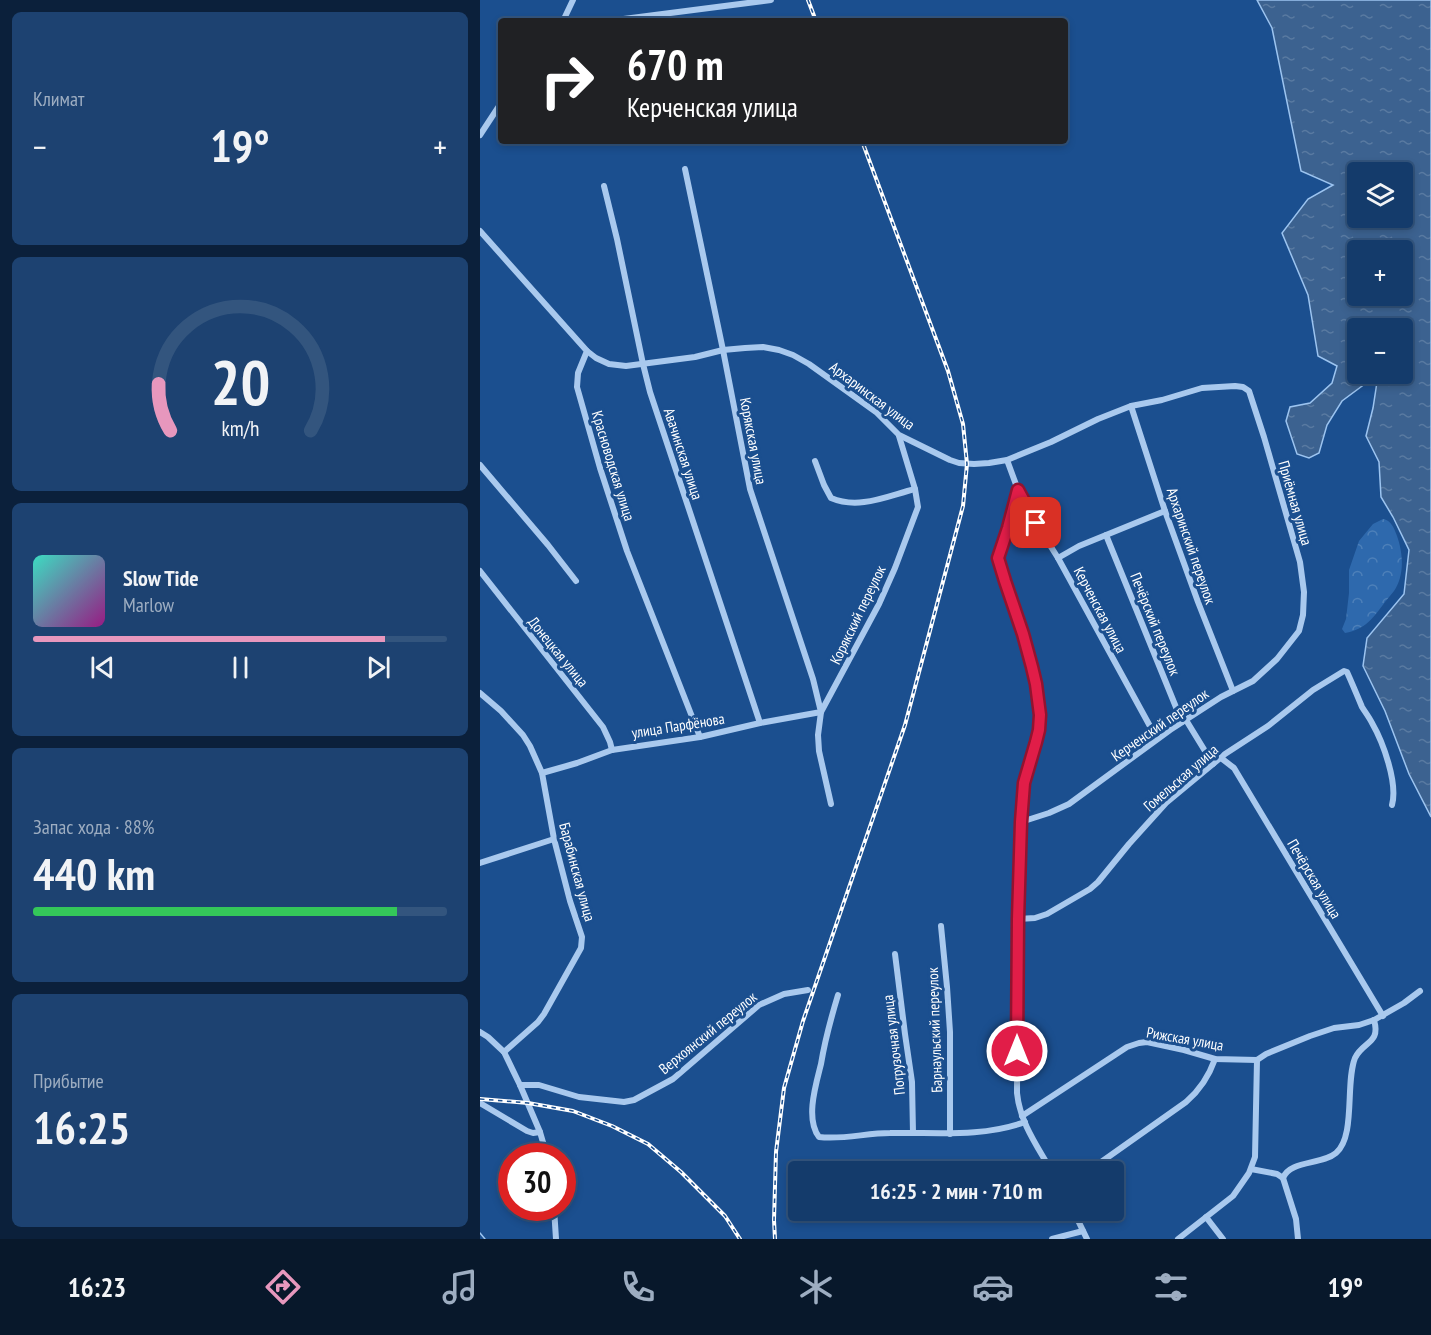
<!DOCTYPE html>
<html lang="ru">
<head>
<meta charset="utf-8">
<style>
  body { margin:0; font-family:"PT Sans Narrow",sans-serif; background:#1d4271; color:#f1f3f6; height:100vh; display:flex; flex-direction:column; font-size:22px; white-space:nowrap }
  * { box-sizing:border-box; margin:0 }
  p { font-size:20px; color:#9dadc1 }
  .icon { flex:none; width:33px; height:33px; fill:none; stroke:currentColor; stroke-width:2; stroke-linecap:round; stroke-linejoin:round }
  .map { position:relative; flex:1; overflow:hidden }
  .sheet { display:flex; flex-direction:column; gap:12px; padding:12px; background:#0b203b; width:480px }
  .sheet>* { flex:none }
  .banner { position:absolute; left:18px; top:18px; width:570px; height:126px; border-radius:6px; box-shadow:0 3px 9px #0003,0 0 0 2px #33557e; background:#202124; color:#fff; overflow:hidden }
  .controls { position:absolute; left:867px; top:162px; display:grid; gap:12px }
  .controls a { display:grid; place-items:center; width:66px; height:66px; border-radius:6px; background:#143b6b; box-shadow:0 3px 9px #0003,0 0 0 2px #33557e; font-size:30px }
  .speed { position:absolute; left:18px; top:1143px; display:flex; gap:12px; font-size:30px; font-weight:700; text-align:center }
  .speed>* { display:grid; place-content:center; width:78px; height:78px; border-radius:50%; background:#143b6b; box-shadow:0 3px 9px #0003,0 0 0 2px #33557e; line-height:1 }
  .speed .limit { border:9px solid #d22; background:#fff; color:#111 }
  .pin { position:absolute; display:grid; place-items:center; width:51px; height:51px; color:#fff; margin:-26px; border-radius:12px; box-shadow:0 3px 9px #0006 }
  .me { position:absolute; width:66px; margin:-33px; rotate:0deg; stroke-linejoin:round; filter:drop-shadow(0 0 4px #0008) }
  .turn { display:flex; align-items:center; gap:21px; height:126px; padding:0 30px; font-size:27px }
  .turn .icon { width:78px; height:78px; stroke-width:2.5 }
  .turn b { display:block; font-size:42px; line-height:51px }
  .big { font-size:45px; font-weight:800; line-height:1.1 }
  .sheet .card { flex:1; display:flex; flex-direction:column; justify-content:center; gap:9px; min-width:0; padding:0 21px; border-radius:9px; background:#1d4271 }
  .sheet .dial { align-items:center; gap:0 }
  .dial svg { height:156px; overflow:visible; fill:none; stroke:#33557e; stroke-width:7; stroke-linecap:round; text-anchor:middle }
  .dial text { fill:#f1f3f6; stroke:none }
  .song { display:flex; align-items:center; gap:18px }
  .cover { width:72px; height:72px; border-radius:9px; background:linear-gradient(135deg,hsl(170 70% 55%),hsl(310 70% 35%)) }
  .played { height:6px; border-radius:3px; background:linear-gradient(90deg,#e797bd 85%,#33557e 85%) }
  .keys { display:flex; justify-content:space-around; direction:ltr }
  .heat { display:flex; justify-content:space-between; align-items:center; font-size:33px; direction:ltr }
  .charge { height:9px; border-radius:4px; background:linear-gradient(90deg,#34c759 88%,#33557e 0) }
  .trip { position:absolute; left:308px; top:1161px; width:336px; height:60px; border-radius:6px; background:#143b6b; box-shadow:0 3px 9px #0003,0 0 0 2px #33557e; font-weight:800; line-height:60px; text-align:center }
  .tab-bar { display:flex; height:96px; justify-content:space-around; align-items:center; background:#08182b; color:#9dadc1 }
  .tab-bar .icon { width:42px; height:42px }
  .tab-bar .on { color:#e797bd }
  .tab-bar b { font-size:27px; color:#f1f3f6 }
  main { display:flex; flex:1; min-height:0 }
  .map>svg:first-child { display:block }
  .forest { fill:url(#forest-crowns) }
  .water { fill:url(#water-ripples); stroke:#9cc4f0; stroke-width:1.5; fill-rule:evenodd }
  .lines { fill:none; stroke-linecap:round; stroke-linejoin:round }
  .stream { stroke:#9cc4f0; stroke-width:1.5 }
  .minor { stroke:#a9c9ee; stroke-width:6 }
  .rail-casing { stroke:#fff; stroke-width:4 }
  .rail { stroke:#1b4f8f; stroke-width:1.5; stroke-dasharray:4.5; stroke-linecap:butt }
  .route-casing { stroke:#92132f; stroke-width:15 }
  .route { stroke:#e11d48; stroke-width:10 }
  .labels { text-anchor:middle; stroke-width:6; stroke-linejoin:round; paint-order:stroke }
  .street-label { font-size:15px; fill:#fff; stroke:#1b4f8f }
</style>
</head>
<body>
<main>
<section class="sheet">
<div class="card"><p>Климат</p>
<div class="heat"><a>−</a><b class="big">19°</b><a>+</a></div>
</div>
<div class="card dial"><svg viewBox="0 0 100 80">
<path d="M14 69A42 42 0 1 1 86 69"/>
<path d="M14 69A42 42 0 0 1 8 45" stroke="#e797bd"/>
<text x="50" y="56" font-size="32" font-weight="700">20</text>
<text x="50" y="72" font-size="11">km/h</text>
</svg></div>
<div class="card">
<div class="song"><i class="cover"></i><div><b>Slow Tide</b><p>Marlow</p></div></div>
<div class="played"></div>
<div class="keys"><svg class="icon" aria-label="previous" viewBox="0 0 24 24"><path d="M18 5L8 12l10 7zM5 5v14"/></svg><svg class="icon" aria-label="pause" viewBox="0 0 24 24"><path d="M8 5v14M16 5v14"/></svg><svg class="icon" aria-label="next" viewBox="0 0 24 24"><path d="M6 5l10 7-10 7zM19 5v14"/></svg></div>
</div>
<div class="card"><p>Запас хода · 88%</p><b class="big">440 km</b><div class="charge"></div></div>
<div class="card"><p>Прибытие</p><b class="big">16:25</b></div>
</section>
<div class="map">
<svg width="951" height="1239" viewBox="0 0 951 1239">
  <defs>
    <pattern id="forest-crowns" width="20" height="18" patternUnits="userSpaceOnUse" patternTransform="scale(1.5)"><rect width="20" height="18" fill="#2e69ad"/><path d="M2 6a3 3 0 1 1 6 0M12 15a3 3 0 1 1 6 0" fill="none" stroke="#4d80b9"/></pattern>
    <pattern id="water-ripples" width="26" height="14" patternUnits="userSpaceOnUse" patternTransform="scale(1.5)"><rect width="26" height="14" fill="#3c6290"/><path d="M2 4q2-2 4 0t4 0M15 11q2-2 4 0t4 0" fill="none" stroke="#597aa1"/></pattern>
  </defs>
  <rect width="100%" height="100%" fill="#1b4f8f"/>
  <path class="forest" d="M903 519C911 520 914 528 917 536 923 553 925 575 914 591 911 595 908 598 905 602 893 618 886 629 865 633L862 629 866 619 869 593V570L879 541 893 524Z"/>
  <path class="water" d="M777 0H951V817L929 774 905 711 883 666 887 638 924 594 929 550 913 517 901 497 899 462 886 436 893 408 897 382 893 378 862 401 847 425 839 453 829 458 817 454 806 421 810 407 830 403 852 383 857 366 838 356 828 295 802 233 828 199 853 185 821 171 792 28ZM878 172H922V218H878ZM878 250H922V296H878ZM878 328H922V374H878Z"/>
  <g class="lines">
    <path class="stream" d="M0 1233 5 1239"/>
    <g class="minor">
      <path d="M83 21 93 0"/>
      <path d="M128 21 291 0"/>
      <path d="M0 135 21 103"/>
      <path d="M124 186 137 239 163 364 170 392 280 723"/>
      <path d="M0 231 107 351 98 373 97 387 120 468 147 551 220 737"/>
      <path d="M107 351 116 358 129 364 146 366 215 357 243 350 265 348 283 347 299 350 313 355 329 364 396 412 419 435 470 460 479 463 494 464 509 463 527 460 571 442 618 419 651 406 682 400 722 388 755 386 763 387 769 391 784 437 820 562 824 592 823 615 819 631 797 659 773 681 741 697 690 730 589 804 569 813 541 822"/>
      <path d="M651 406 685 511 718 602 753 691"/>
      <path d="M527 460 538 490 556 523 578 558 677 739"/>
      <path d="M335 461 344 485 351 498C379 510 407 496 435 489"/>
      <path d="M0 465 68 545 96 581"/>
      <path d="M538 490 528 528 518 558 525 581 543 634 552 667 556 684 560 715 559 730 556 742 544 783 541 822 538 919 537 1093C540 1123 558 1147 572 1172"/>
      <path d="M626 535 702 722"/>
      <path d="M578 558 599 546 685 511"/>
      <path d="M0 571 123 727 130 742 132 750"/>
      <path d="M0 693 21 711 43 735 50 746 62 773 74 839 90 901 102 937 101 948 64 1014 58 1022 24 1052"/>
      <path d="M706 720 733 764"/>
      <path d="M741 758 754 768 903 1016"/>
      <path d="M62 773 97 763 132 750 220 737 280 723 341 712 333 679 270 489 243 350 205 169"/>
      <path d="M351 804 339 751 338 735 341 712 399 604 415 568 438 507 435 489 419 436"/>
      <path d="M0 863 74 839"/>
      <path d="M538 919 555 918 567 914 610 889 618 882 649 844 686 803 745 754 788 726 833 690 864 671 867 672C872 683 877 695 882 707 885 712 889 717 892 723 903 742 918 783 912 805"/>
      <path d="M461 926 467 987 470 1032V1134"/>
      <path d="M415 954 425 1034 432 1082 433 1133"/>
      <path d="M358 995C351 1018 345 1040 341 1064 336 1084 325 1119 339 1137 363 1140 386 1133 410 1133 455 1132 501 1138 545 1122"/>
      <path d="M0 1032 8 1037 24 1052 40 1085 60 1132 67 1156"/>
      <path d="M40 1085H59L99 1097 144 1102 154 1100 193 1079 279 1005 304 994 328 990"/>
      <path d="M0 1103 47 1131 53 1133 60 1132"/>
      <path d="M542 1116 647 1047 659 1043 667 1042 704 1050 735 1059 777 1060 786 1054 830 1036 854 1028 879 1025 894 1020 924 1003 940 991"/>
      <path d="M771 1169 797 1174 803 1178 816 1219 818 1239"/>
      <path d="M607 1172 706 1102C720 1090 729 1076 735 1059"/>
      <path d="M803 1178C810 1160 842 1165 856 1153 876 1136 865 1083 875 1058 883 1041 901 1044 894 1020"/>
      <path d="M74 1208 76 1239"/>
      <path d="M593 1210 607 1239"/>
      <path d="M726 1217 743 1239"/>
      <path d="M572 1239 603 1231"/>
      <path d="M698 1239 753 1196 769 1173 775 1157 777 1060"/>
    </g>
    <g class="rail-casing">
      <g id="rail">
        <path d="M328 0 336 21"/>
        <path d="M0 1099 48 1103 93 1111 132 1126 168 1144 201 1172 245 1216 260 1239"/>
        <path d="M295 1239 294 1220 296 1152 304 1088 323 1021 425 725 483 506 487 464 483 424 468 371 382 141"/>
      </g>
    </g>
    <use href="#rail" class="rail"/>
  </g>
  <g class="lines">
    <g class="route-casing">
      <path id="route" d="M537 1051 538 919 541 822 544 783 556 742 559 730 560 715 556 684 552 667 543 634 525 581 518 558 528 528 538 490 556 523"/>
    </g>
    <use href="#route" class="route"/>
  </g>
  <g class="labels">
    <g class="street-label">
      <text transform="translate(392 396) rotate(37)" y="5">Архаринская улица</text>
      <text transform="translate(273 441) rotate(79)" y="5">Корякская улица</text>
      <text transform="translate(203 454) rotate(72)" y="5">Авачинская улица</text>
      <text transform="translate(133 466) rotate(73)" y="5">Красноводская улица</text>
      <text transform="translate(815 503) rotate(74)" y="5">Приёмная улица</text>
      <text transform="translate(711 546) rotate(71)" y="5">Архаринский переулок</text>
      <text transform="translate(620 610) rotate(62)" y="5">Керченская улица</text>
      <text transform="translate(378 615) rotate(-64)" y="5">Корякский переулок</text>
      <text transform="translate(675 624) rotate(68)" y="5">Печёрский переулок</text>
      <text transform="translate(78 652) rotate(51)" y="5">Донецкая улица</text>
      <text transform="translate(680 725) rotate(-35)" y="5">Керченский переулок</text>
      <text transform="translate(198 726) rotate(-9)" y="5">улица Парфёнова</text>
      <text transform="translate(701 778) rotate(-41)" y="5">Гомельская улица</text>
      <text transform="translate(97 872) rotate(75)" y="5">Барабинская улица</text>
      <text transform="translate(834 879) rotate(59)" y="5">Печёрская улица</text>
      <text transform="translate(455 1030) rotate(-92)" y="5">Барнаульский переулок</text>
      <text transform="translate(228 1033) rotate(-39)" y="5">Верхоянский переулок</text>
      <text transform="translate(705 1039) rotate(10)" y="5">Рижская улица</text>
      <text transform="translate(414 1045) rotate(-97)" y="5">Погрузочная улица</text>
    </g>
  </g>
</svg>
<div class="controls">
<a><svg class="icon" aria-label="layers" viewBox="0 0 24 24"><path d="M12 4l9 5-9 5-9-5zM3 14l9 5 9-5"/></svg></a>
<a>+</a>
<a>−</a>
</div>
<div class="speed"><div class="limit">30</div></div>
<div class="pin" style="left:556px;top:523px;background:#d93025"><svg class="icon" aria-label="arrive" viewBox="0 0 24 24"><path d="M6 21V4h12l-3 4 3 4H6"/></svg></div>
<svg class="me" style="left:537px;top:1051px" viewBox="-20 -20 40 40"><circle r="17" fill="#e11d48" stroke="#fff" stroke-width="3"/><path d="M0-11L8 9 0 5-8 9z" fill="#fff"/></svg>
<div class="trip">16:25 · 2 мин · 710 m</div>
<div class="banner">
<div class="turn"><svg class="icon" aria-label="right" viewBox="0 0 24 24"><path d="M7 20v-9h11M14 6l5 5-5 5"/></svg><div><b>670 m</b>Керченская улица</div></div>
</div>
</div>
</main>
<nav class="tab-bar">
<b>16:23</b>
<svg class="icon on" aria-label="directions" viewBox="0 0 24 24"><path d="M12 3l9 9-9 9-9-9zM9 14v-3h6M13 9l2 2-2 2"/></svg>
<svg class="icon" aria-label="music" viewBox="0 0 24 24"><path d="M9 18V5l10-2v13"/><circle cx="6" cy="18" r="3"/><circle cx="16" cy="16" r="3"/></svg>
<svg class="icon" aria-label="phone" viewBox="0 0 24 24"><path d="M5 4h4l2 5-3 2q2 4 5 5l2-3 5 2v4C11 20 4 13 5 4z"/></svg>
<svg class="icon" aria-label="climate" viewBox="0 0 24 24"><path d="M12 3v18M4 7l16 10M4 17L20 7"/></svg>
<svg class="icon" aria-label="car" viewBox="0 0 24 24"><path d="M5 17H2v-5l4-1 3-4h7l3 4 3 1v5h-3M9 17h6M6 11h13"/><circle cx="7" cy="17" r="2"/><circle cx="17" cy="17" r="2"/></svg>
<svg class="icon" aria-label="filters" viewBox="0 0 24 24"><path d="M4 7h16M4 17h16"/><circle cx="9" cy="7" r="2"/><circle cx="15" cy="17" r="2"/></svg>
<b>19°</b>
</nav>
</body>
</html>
